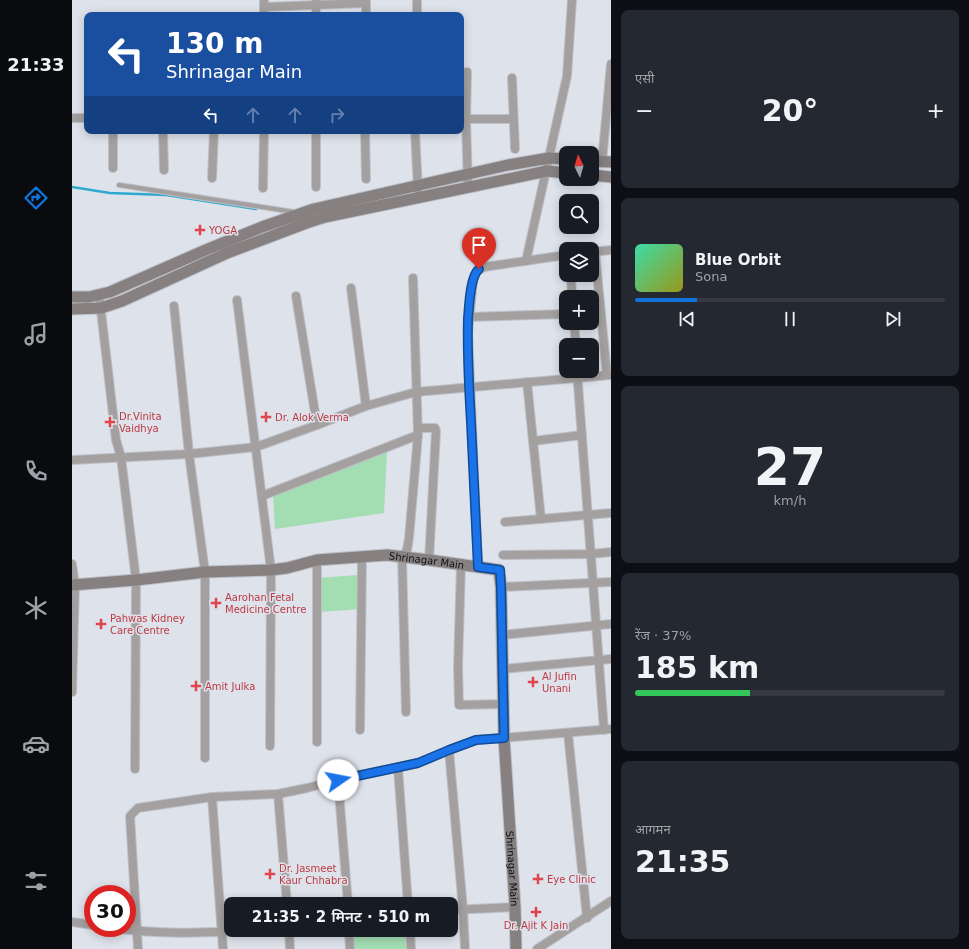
<!DOCTYPE html>
<html lang="hi">
<head>
<meta charset="utf-8">
<style>
  body { margin:0; font-family:"DejaVu Sans","Noto Sans Devanagari",sans-serif; background:#242831; color:#f1f3f6; height:100vh; display:flex; flex-direction:column; font-size:15px; white-space:nowrap }
  * { box-sizing:border-box; margin:0 }
  p { font-size:13px; color:#9ea1a6 }
  .icon { flex:none; width:22px; height:22px; fill:none; stroke:currentColor; stroke-width:2; stroke-linecap:round; stroke-linejoin:round }
  .map { position:relative; flex:1; overflow:hidden }
  .panel { display:flex; flex-direction:column; gap:10px; padding:10px; background:#0d0f14; width:358px }
  .panel>* { flex:none }
  .banner { position:absolute; left:12px; top:12px; width:380px; height:122px; border-radius:8px; box-shadow:0 2px 10px #0003; background:#1a4fa0; color:#fff; overflow:hidden }
  .needle { width:26px; rotate:355deg }
  .controls { position:absolute; left:487px; top:146px; display:grid; gap:8px }
  .controls a { display:grid; place-items:center; width:40px; height:40px; border-radius:8px; background:#171b24; box-shadow:0 2px 10px #0003; font-size:20px }
  .speed { position:absolute; left:12px; top:885px; display:flex; gap:8px; font-size:20px; font-weight:700; text-align:center }
  .speed>* { display:grid; place-content:center; width:52px; height:52px; border-radius:50%; background:#171b24; box-shadow:0 2px 10px #0003; line-height:1 }
  .speed .limit { border:6px solid #d22; background:#fff; color:#111 }
  .pin { position:absolute; display:grid; place-items:center; width:34px; height:34px; color:#fff; margin:-41px -17px; border-radius:50% 50% 50% 0; rotate:-45deg; box-shadow:0 0 4px #0007 }
  .pin .icon { rotate:45deg }
  .me { position:absolute; width:44px; margin:-22px; rotate:78deg; stroke-linejoin:round; filter:drop-shadow(0 0 3px #0008) }
  .turn { display:flex; align-items:center; gap:14px; height:84px; padding:0 16px; font-size:18px }
  .turn .icon { width:52px; height:52px; stroke-width:2.5 }
  .turn b { display:block; font-size:28px; line-height:34px }
  .lanes { display:flex; align-items:center; height:38px; padding:0 16px; background:#0003; justify-content:center; gap:20px; direction:ltr }
  .lanes .off { opacity:.35 }
  .big { font-size:30px; font-weight:600; line-height:1.1 }
  .panel .tile { flex:1; display:flex; flex-direction:column; justify-content:center; gap:6px; min-width:0; padding:0 14px; border-radius:8px; background:#242831 }
  .panel .dial { align-items:center; gap:0 }
  .dial b { font-size:52px; line-height:1 }
  .song { display:flex; align-items:center; gap:12px }
  .cover { width:48px; height:48px; border-radius:6px; background:linear-gradient(135deg,hsl(160 70% 55%),hsl(60 70% 35%)) }
  .played { height:4px; border-radius:2px; background:linear-gradient(90deg,#1174dd 20%,#363941 20%) }
  .keys { display:flex; justify-content:space-around; direction:ltr }
  .heat { display:flex; justify-content:space-between; align-items:center; font-size:22px; direction:ltr }
  .charge { height:6px; border-radius:3px; background:linear-gradient(90deg,#34c759 37%,#363941 0) }
  .trip { position:absolute; left:152px; top:897px; width:234px; height:40px; border-radius:8px; background:#171b24; box-shadow:0 2px 10px #0003; font-weight:600; line-height:40px; text-align:center }
  main { display:flex; flex:1; min-height:0 }
  .tab-bar { display:flex; flex-direction:column; width:72px; justify-content:space-around; align-items:center; background:#090b0e; color:#9ea1a6 }
  .tab-bar .icon { width:28px; height:28px }
  .tab-bar .on { color:#1174dd }
  .tab-bar b { font-size:18px; color:#f1f3f6 }
  .map>svg:first-child { display:block }
  .green { fill:#a3ddb2 }
  .lines { fill:none; stroke-linecap:round; stroke-linejoin:round }
  .stream { stroke:#2fa9cf; stroke-width:2.5 }
  .lane-casing { stroke:#bdc0c8; stroke-width:6 }
  .street-casing { stroke:#bdc0c8; stroke-width:10 }
  .secondary-casing { stroke:#bdc0c8; stroke-width:13 }
  .lane { stroke:#a4a0a0; stroke-width:4 }
  .street { stroke:#a4a0a0; stroke-width:8 }
  .secondary { stroke:#868080; stroke-width:11 }
  .route-casing { stroke:#114b97; stroke-width:10 }
  .route { stroke:#1a73e8; stroke-width:7 }
  .health-dot { fill:#e0444e; stroke:#dee2eb; stroke-width:1.5 }
  .labels { text-anchor:middle; stroke-width:3; stroke-linejoin:round; paint-order:stroke }
  .health-label { font-size:10px; fill:#be3a42; stroke:#dee2eb; text-anchor:start }
  .street-label { font-size:10px; fill:#0e0f12; stroke:#dee2eb }
</style>
</head>
<body>
<main>
<nav class="tab-bar">
<b>21:33</b>
<svg class="icon on" aria-label="directions" viewBox="0 0 24 24"><path d="M12 3l9 9-9 9-9-9zM9 14v-3h6M13 9l2 2-2 2"/></svg>
<svg class="icon" aria-label="music" viewBox="0 0 24 24"><path d="M9 18V5l10-2v13"/><circle cx="6" cy="18" r="3"/><circle cx="16" cy="16" r="3"/></svg>
<svg class="icon" aria-label="phone" viewBox="0 0 24 24"><path d="M5 4h4l2 5-3 2q2 4 5 5l2-3 5 2v4C11 20 4 13 5 4z"/></svg>
<svg class="icon" aria-label="climate" viewBox="0 0 24 24"><path d="M12 3v18M4 7l16 10M4 17L20 7"/></svg>
<svg class="icon" aria-label="car" viewBox="0 0 24 24"><path d="M5 17H2v-5l4-1 3-4h7l3 4 3 1v5h-3M9 17h6M6 11h13"/><circle cx="7" cy="17" r="2"/><circle cx="17" cy="17" r="2"/></svg>
<svg class="icon" aria-label="filters" viewBox="0 0 24 24"><path d="M4 7h16M4 17h16"/><circle cx="9" cy="7" r="2"/><circle cx="15" cy="17" r="2"/></svg>
</nav>
<div class="map">
<svg width="539" height="949" viewBox="0 0 539 949">
  <rect width="100%" height="100%" fill="#dee2eb"/>
  <g class="green">
    <path d="M315 452 312 513 203 529 201 495Z"/>
    <path d="M285 575 288 609 248 612 246 578Z"/>
    <path d="M281 930H333L334 949H283Z"/>
  </g>
  <g class="lines">
    <path class="stream" d="M0 187 38 193 94 195 184 209"/>
    <g class="lane-casing">
      <path id="lane" d="M47 185 222 212"/>
    </g>
    <g class="street-casing">
      <g id="street">
        <path d="M192 0V15"/>
        <path d="M244 0V15"/>
        <path d="M192 7 294 3"/>
        <path d="M294 15V0"/>
        <path d="M345 15V0"/>
        <path d="M395 72 394 119 396 187"/>
        <path d="M440 78 443 149"/>
        <path d="M0 118H15"/>
        <path d="M390 119H441"/>
        <path d="M41 131V168"/>
        <path d="M91 131 92 170"/>
        <path d="M293 131 294 179"/>
        <path d="M343 131 346 190"/>
        <path d="M530 162 539 64"/>
        <path d="M140 178 142 131"/>
        <path d="M244 187V131"/>
        <path d="M191 188 192 131"/>
        <path d="M520 252 539 250"/>
        <path d="M523 252 535 375"/>
        <path d="M454 261 495 76 500 0"/>
        <path d="M499 275 500 297"/>
        <path d="M279 288 294 406"/>
        <path d="M27 294 44 440 49 457 64 580 63 769"/>
        <path d="M224 296 245 425"/>
        <path d="M165 300 199 570 198 746"/>
        <path d="M102 306 117 454 133 572V758"/>
        <path d="M396 317 494 314"/>
        <path d="M502 323 504 345"/>
        <path d="M505 371 532 730"/>
        <path d="M455 382 469 519"/>
        <path d="M346 428H363L364 431 357 560"/>
        <path d="M461 441 510 435"/>
        <path d="M0 460 117 454 184 447 245 425 294 406 344 392 539 375"/>
        <path d="M190 496 346 435"/>
        <path d="M433 522 539 513"/>
        <path d="M431 555 519 554 539 552"/>
        <path d="M0 564 3 585 0 692"/>
        <path d="M389 565 386 667 387 705 431 704"/>
        <path d="M406 567 396 333 401 280 404 272 412 267 494 255"/>
        <path d="M429 587 539 582"/>
        <path d="M430 635 539 624"/>
        <path d="M431 669 539 659"/>
        <path d="M334 712 330 557 335 550 337 538 346 435 341 278"/>
        <path d="M288 730 290 557"/>
        <path d="M496 733 515 918"/>
        <path d="M245 742V560"/>
        <path d="M377 750 391 909 393 949"/>
        <path d="M326 768 336 904"/>
        <path d="M266 780 276 904"/>
        <path d="M206 794 215 904"/>
        <path d="M140 797 151 949"/>
        <path d="M379 910 443 907"/>
        <path d="M0 922 21 925"/>
        <path d="M43 928C83 934 132 934 172 930"/>
        <path d="M217 930 218 949"/>
        <path d="M277 930 278 949"/>
        <path d="M338 930 339 949"/>
        <path d="M66 949 58 816 66 808 140 797 206 794 235 788 266 780 346 763 377 750 404 740 539 729"/>
        <path d="M465 949 539 901"/>
      </g>
    </g>
    <g class="secondary-casing">
      <g id="secondary">
        <path d="M520 161 539 162"/>
        <path d="M520 175 539 177"/>
        <path d="M0 297H17L38 292 136 249 190 227 242 209 436 165 477 158 494 159"/>
        <path d="M0 309 29 308 50 301 155 253 237 222 253 217 475 171 494 173"/>
        <path id="s1" d="M0 585 64 580 133 572 199 570 215 568 245 560 315 555 357 560 427 570 429 587 432 738 443 907 444 949"/>
      </g>
    </g>
    <use href="#lane" class="lane"/>
    <use href="#street" class="street"/>
    <use href="#secondary" class="secondary"/>
  </g>
  <g class="lines">
    <g class="route-casing">
      <path id="route" d="M266 780 346 763 377 750 404 740 432 738 429 586 428 570 406 567C404 519 401 470 399 422 397 388 395 353 396 319 397 307 398 276 407 269"/>
    </g>
    <use href="#route" class="route"/>
  </g>
  <g class="health-dot">
    <path d="M126 224h4v4h4v4h-4v4h-4v-4h-4v-4h4z"/>
    <path d="M192 411h4v4h4v4h-4v4h-4v-4h-4v-4h4z"/>
    <path d="M36 416h4v4h4v4h-4v4h-4v-4h-4v-4h4z"/>
    <path d="M142 597h4v4h4v4h-4v4h-4v-4h-4v-4h4z"/>
    <path d="M27 618h4v4h4v4h-4v4h-4v-4h-4v-4h4z"/>
    <path d="M459 676h4v4h4v4h-4v4h-4v-4h-4v-4h4z"/>
    <path d="M122 680h4v4h4v4h-4v4h-4v-4h-4v-4h4z"/>
    <path d="M196 868h4v4h4v4h-4v4h-4v-4h-4v-4h4z"/>
    <path d="M464 873h4v4h4v4h-4v4h-4v-4h-4v-4h4z"/>
    <path d="M462 906h4v4h4v4h-4v4h-4v-4h-4v-4h4z"/>
  </g>
  <g class="labels">
    <g class="health-label">
      <text x="137" y="234">YOGA</text>
      <text x="47" y="420">Dr.Vinita<tspan x="47" dy="12">Vaidhya</tspan></text>
      <text x="203" y="421">Dr. Alok Verma</text>
      <text x="153" y="601">Aarohan Fetal<tspan x="153" dy="12">Medicine Centre</tspan></text>
      <text x="38" y="622">Pahwas Kidney<tspan x="38" dy="12">Care Centre</tspan></text>
      <text x="470" y="680">Al Jufin<tspan x="470" dy="12">Unani</tspan></text>
      <text x="133" y="690">Amit Julka</text>
      <text x="207" y="872">Dr. Jasmeet<tspan x="207" dy="12">Kaur Chhabra</tspan></text>
      <text x="475" y="883">Eye Clinic</text>
      <text x="464" y="929" text-anchor="middle">Dr. Ajit K Jain</text>
    </g>
    <g class="street-label">
      <text dy="4" stroke="none"><textPath href="#s1" startOffset="357">Shrinagar Main</textPath></text>
      <text dy="4" stroke="none"><textPath href="#s1" startOffset="729">Shrinagar Main</textPath></text>
    </g>
  </g>
</svg>
<div class="controls">
<a><svg class="needle" viewBox="-14 -14 28 28"><path d="M0-13l5 13h-10z" fill="#e53935"/><path d="M0 13l5-13h-10z" fill="#9ea1a6"/></svg></a>
<a><svg class="icon" aria-label="search" viewBox="0 0 24 24"><circle cx="10" cy="10" r="6"/><path d="M15 15l6 6"/></svg></a>
<a><svg class="icon" aria-label="layers" viewBox="0 0 24 24"><path d="M12 4l9 5-9 5-9-5zM3 14l9 5 9-5"/></svg></a>
<a>+</a>
<a>−</a>
</div>
<div class="speed"><div class="limit">30</div></div>
<div class="pin" style="left:407px;top:269px;background:#d93025"><svg class="icon" aria-label="arrive" viewBox="0 0 24 24"><path d="M6 21V4h12l-3 4 3 4H6"/></svg></div>
<svg class="me" style="left:266px;top:780px" viewBox="-20 -20 40 40"><circle r="19" fill="#fff"/><path d="M0-13L10 11 0 6-10 11z" fill="#1a73e8"/></svg>
<div class="trip">21:35 · 2 मिनट · 510 m</div>
<div class="banner">
<div class="turn"><svg class="icon" aria-label="left" viewBox="0 0 24 24"><path d="M17 20v-9H6M10 6l-5 5 5 5"/></svg><div><b>130 m</b>Shrinagar Main</div></div>
<div class="lanes"><svg class="icon" aria-label="left" viewBox="0 0 24 24"><path d="M17 20v-9H6M10 6l-5 5 5 5"/></svg><svg class="icon off" aria-label="ahead" viewBox="0 0 24 24"><path d="M12 20V5M6 11l6-6 6 6"/></svg><svg class="icon off" aria-label="ahead" viewBox="0 0 24 24"><path d="M12 20V5M6 11l6-6 6 6"/></svg><svg class="icon off" aria-label="right" viewBox="0 0 24 24"><path d="M7 20v-9h11M14 6l5 5-5 5"/></svg></div>
</div>
</div>
<section class="panel">
<div class="tile"><p>एसी</p>
<div class="heat"><a>−</a><b class="big">20°</b><a>+</a></div>
</div>
<div class="tile">
<div class="song"><i class="cover"></i><div><b>Blue Orbit</b><p>Sona</p></div></div>
<div class="played"></div>
<div class="keys"><svg class="icon" aria-label="previous" viewBox="0 0 24 24"><path d="M18 5L8 12l10 7zM5 5v14"/></svg><svg class="icon" aria-label="pause" viewBox="0 0 24 24"><path d="M8 5v14M16 5v14"/></svg><svg class="icon" aria-label="next" viewBox="0 0 24 24"><path d="M6 5l10 7-10 7zM19 5v14"/></svg></div>
</div>
<div class="tile dial"><b>27</b><p>km/h</p></div>
<div class="tile"><p>रेंज · 37%</p><b class="big">185 km</b><div class="charge"></div></div>
<div class="tile"><p>आगमन</p><b class="big">21:35</b></div>
</section>
</main>
</body>
</html>
